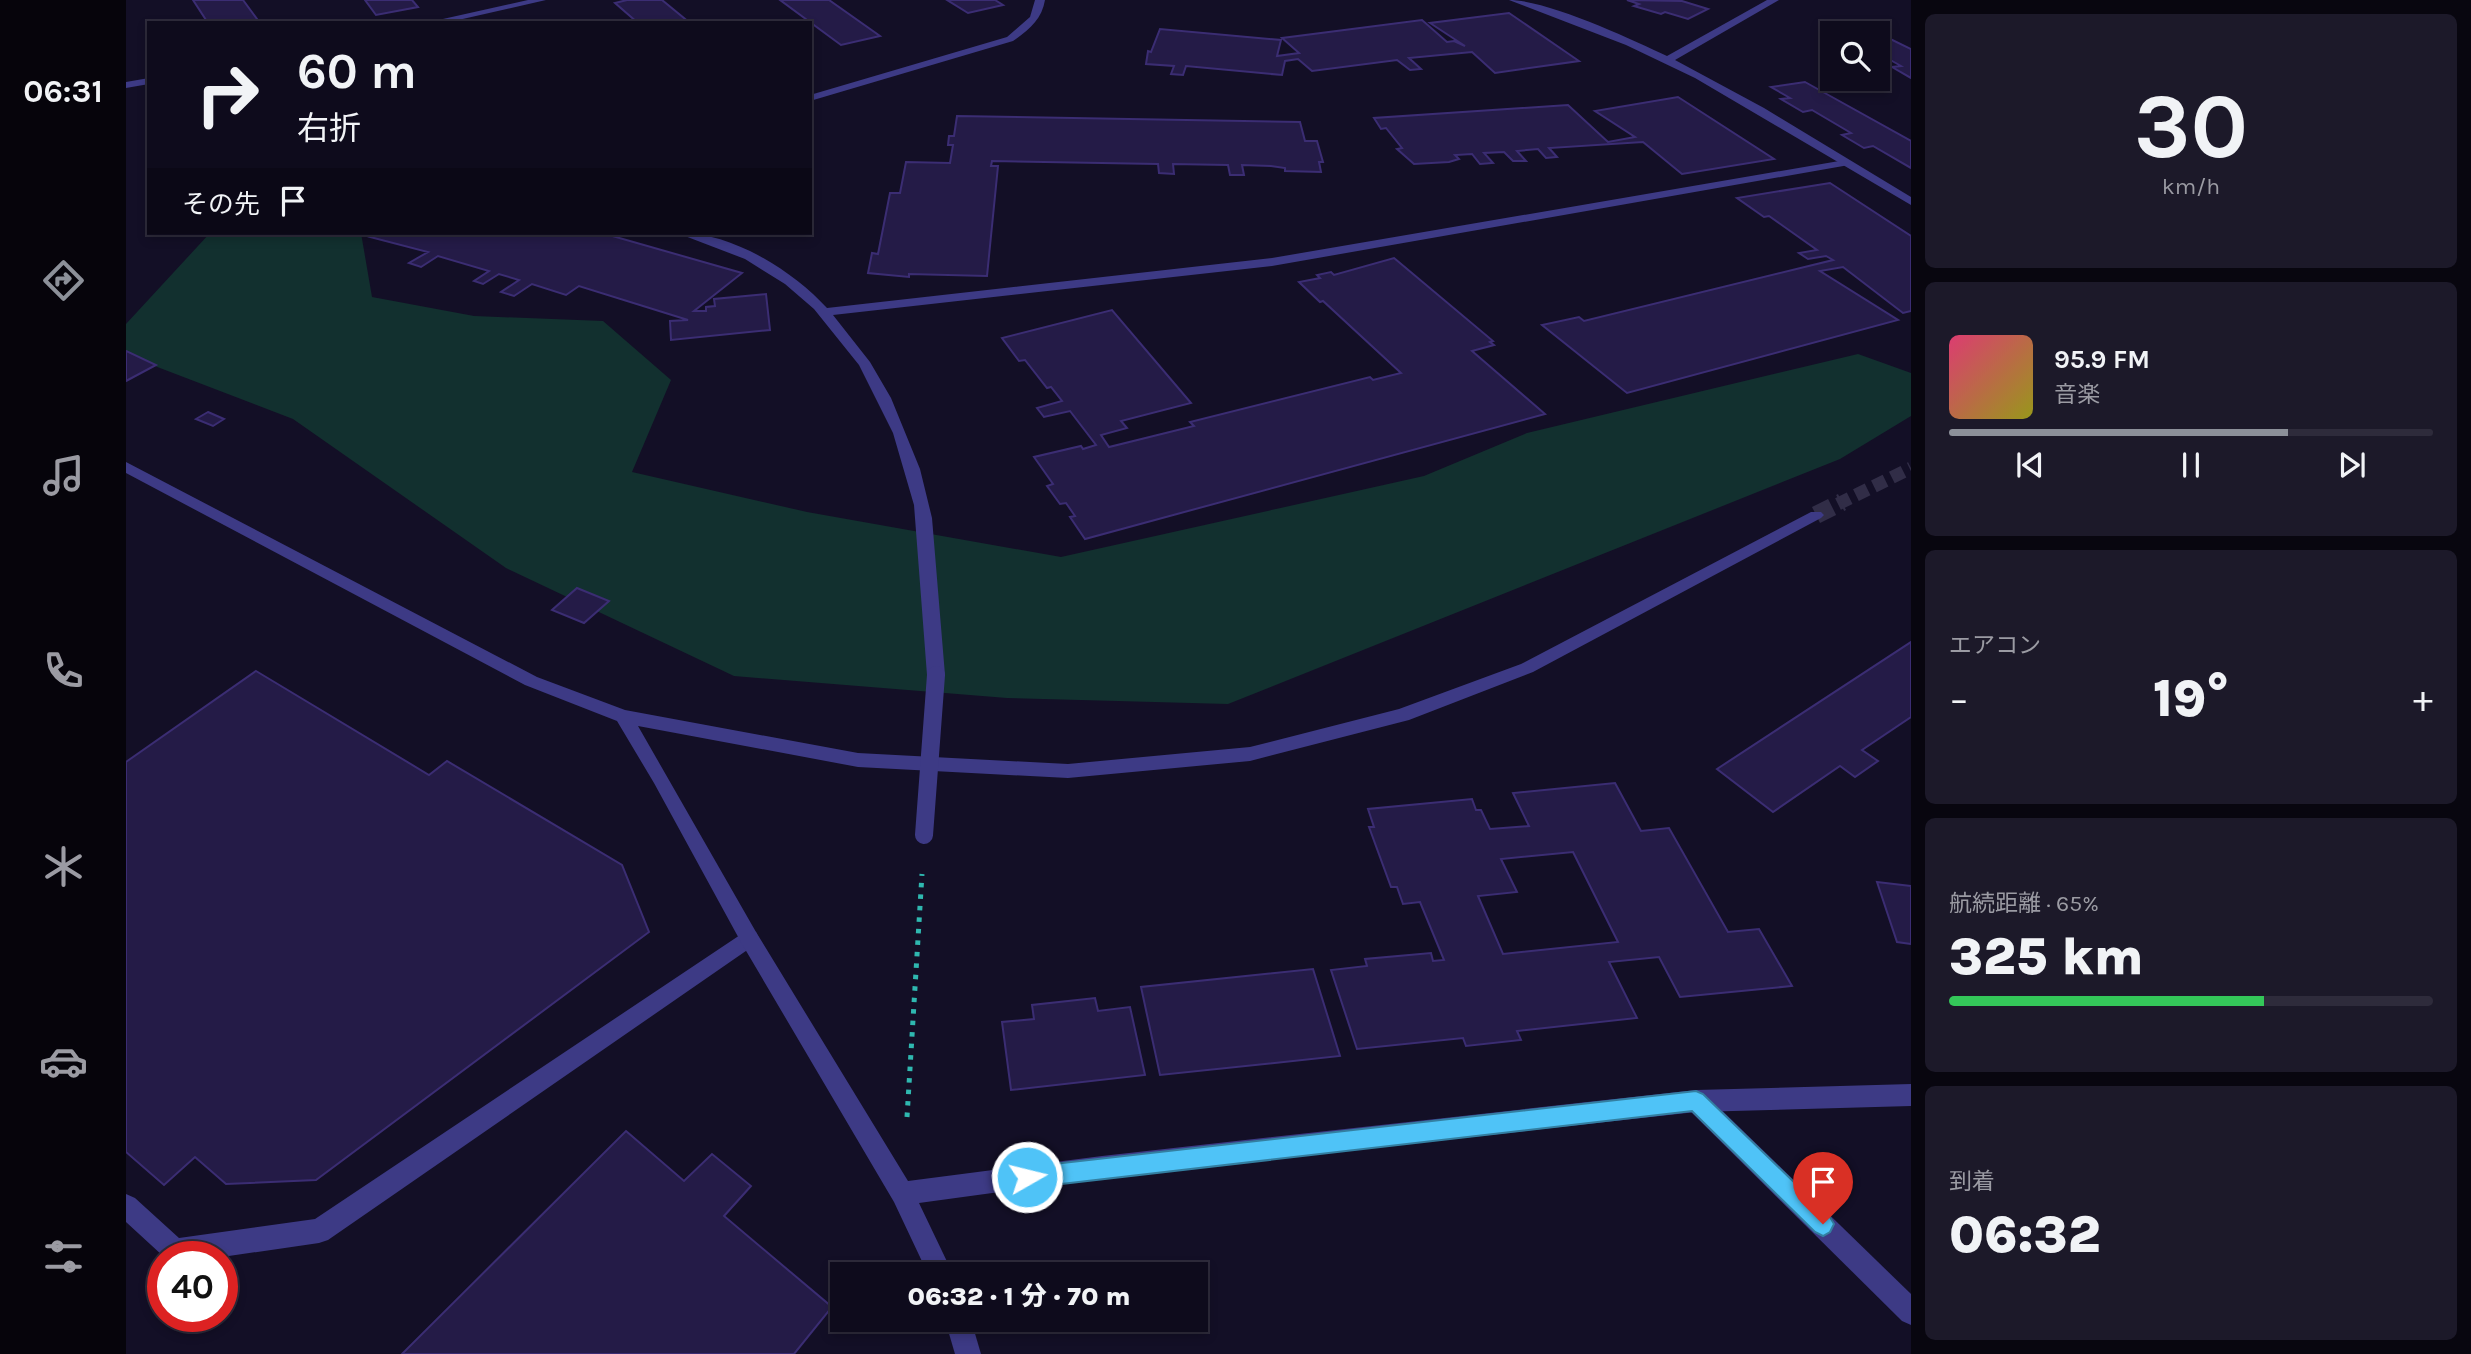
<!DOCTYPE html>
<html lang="ja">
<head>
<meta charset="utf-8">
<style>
  body { margin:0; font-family:Karla,"Noto Sans JP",sans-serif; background:#1c1929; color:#f1f3f6; height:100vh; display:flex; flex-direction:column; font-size:26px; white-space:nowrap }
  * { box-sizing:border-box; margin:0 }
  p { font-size:23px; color:#9b9ba3 }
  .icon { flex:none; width:38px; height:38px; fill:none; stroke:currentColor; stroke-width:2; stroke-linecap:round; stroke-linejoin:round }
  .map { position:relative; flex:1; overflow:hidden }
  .side { display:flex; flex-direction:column; gap:14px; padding:14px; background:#08060f; width:560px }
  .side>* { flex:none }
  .hud { position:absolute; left:21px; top:21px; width:665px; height:214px; border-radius:0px; box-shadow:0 4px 10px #0003,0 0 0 2px #2e2b3b; background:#0e0b1c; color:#f1f3f6; overflow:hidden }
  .buttons { position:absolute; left:1694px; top:21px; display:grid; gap:14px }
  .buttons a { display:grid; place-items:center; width:70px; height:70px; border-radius:0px; background:#0e0b1c; box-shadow:0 4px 10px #0003,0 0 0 2px #2e2b3b; font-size:35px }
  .speed { position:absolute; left:21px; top:1241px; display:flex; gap:14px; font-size:35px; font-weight:700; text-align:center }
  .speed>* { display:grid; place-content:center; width:91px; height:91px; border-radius:50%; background:#0e0b1c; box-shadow:0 4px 10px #0003,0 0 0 2px #2e2b3b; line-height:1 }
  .speed .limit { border:10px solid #d22; background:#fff; color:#111 }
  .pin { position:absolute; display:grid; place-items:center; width:60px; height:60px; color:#fff; margin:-72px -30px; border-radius:50% 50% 50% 0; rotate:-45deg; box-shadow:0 0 7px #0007 }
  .pin .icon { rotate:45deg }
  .me { position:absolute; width:77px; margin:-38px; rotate:82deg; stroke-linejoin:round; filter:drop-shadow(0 0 5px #0008) }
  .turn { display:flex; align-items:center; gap:24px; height:147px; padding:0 35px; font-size:32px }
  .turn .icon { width:91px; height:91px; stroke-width:2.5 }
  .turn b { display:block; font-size:49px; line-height:60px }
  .then { display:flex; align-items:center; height:66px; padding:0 35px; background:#0003; gap:14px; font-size:26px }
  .big { font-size:52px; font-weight:800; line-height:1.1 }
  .side .card { flex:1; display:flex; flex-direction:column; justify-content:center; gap:10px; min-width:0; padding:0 24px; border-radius:10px; background:#1c1929 }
  .side .dial { align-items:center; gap:0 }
  .dial b { font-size:91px; line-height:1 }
  .song { display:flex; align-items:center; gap:21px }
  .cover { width:84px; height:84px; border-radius:10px; background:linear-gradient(135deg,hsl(340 70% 55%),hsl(60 70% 35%)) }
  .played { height:7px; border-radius:4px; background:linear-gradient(90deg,#8c9099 70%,#2e2b3b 70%) }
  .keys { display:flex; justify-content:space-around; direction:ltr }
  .heat { display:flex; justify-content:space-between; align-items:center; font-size:38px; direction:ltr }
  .charge { height:10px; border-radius:5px; background:linear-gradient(90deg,#34c759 65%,#2e2b3b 0) }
  .trip { position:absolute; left:704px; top:1262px; width:378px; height:70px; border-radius:0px; background:#0e0b1c; box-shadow:0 4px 10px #0003,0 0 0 2px #2e2b3b; font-weight:800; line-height:70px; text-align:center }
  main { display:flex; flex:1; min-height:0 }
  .tabs { display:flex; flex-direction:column; width:126px; justify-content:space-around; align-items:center; background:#06040b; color:#9b9ba3 }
  .tabs .icon { width:49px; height:49px }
  .tabs .on { color:#8c9099 }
  .tabs b { font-size:32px; color:#f1f3f6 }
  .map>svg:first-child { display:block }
  .green { fill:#12302f }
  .building { fill:#241b47; stroke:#3b2d73; stroke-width:2; fill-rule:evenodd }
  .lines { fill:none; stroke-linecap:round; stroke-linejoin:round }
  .tertiary-tunnel-far1 { stroke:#312d47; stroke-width:13; stroke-dasharray:13 7; stroke-linecap:butt }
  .tertiary-tunnel { stroke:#312d47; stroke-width:18; stroke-dasharray:18 9; stroke-linecap:butt }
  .path { stroke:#2fb8b0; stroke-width:5; stroke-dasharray:4.5 7; stroke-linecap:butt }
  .service { fill:#3d3a85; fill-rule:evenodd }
  .minor { fill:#3d3a85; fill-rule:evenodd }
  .tertiary { fill:#3d3a85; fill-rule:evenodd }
  .minor-bridge { stroke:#3d3a85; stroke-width:18 }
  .route { fill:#4fc3f7; stroke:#337fa1; stroke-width:2 }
</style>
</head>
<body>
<main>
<nav class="tabs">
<b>06:31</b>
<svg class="icon on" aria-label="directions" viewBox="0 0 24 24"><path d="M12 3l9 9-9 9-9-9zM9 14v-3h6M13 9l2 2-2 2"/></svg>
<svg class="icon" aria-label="music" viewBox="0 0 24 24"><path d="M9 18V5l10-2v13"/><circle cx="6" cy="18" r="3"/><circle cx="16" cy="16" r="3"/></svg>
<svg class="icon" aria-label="phone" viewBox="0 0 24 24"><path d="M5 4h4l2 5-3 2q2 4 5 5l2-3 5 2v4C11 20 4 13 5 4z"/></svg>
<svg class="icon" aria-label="climate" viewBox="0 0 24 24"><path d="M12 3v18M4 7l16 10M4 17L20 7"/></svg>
<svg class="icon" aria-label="car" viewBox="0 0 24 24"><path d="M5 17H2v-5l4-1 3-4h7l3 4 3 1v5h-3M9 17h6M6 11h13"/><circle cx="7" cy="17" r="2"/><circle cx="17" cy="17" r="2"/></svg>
<svg class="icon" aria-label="filters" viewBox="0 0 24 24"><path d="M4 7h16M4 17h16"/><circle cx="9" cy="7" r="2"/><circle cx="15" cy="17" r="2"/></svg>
</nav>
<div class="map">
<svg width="1785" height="1354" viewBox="0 0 1785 1354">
  <rect width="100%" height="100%" fill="#130f26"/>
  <path class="green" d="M84 233H235L246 297 348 316 477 321 545 380 506 472 681 512 935 557 1298 476 1401 433 1732 354 1785 373V416L1714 459 1102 704 881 698 608 676 380 568 167 419 0 355V324Z"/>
  <g class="building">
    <path d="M67 0H117L134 23H82Z"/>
    <path d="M239 0H286L292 7 250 15Z"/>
    <path d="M501 0H536L564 23H512L489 3Z"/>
    <path d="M654 0H703L754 36 715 45Z"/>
    <path d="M821 0H869L877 5 842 13Z"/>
    <path d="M1501 0 1556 1 1582 9 1562 19 1539 12 1535 14 1508 6 1513 4Z"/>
    <path d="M1383 13 1453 61 1369 73 1346 52 1283 58 1295 69 1284 70 1271 60 1186 71 1172 59 1159 61 1156 75 1060 66 1057 75 1045 74 1048 66 1020 64 1022 51 1025 52 1034 29 1155 40 1151 56 1173 53 1156 38 1296 20 1321 42 1328 41 1339 46 1304 23Z"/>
    <path d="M1738 23 1756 33H1752L1785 49V78L1766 67 1775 66 1752 53V33H1717L1704 26Z"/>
    <path d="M1679 82 1785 141V168L1747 146 1738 148 1716 135 1725 133 1686 110 1677 112 1655 99 1664 98 1645 87Z"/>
    <path d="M1552 97 1648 159 1556 174 1517 142 1423 148 1431 157 1420 158 1412 149 1391 151 1400 161H1387L1378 152 1358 153 1367 163 1354 164 1346 154 1329 155 1333 159 1323 162 1288 164 1271 149 1276 148 1260 128 1255 129 1248 118 1442 105 1482 142 1509 137 1469 111Z"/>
    <path d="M831 116 1174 122 1179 141H1191L1197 162H1193L1195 172 1159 171V168L1145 166 1116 165 1118 175H1104L1102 165 1047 164 1048 174 1033 173 1032 164 866 161 865 166H872L861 276 783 274V277L742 273 746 253 752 254 764 193H774L780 162 824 163 827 145H822L823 136H828Z"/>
    <path d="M1704 183 1785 236V311L1777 313 1717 267 1694 271 1772 320 1501 393 1416 325 1453 317 1458 321 1707 260 1700 256 1682 259 1673 253 1691 250 1643 216 1638 217 1611 198Z"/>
    <path d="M252 233H476L616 273 568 311H580V307L589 306 588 299 640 294 644 330 545 340 544 321 562 320 453 286 440 295 406 284 388 296 375 292 393 280 373 274 357 284 348 281 363 271 312 256 295 267 283 263 302 252 244 237Z"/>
    <path d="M1268 258 1367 341 1364 342 1368 345 1346 351 1419 414 959 539 944 517 949 516 940 503 934 504 921 486 927 484 908 457 955 446 957 449 970 445 944 411 918 417 911 408 936 401 925 387 921 388 899 360 893 361 876 338 986 310 1065 403 995 421 1001 428 975 435 983 447 1068 426 1064 422 1244 377 1247 380 1275 373 1197 301 1194 302 1173 282 1194 278 1191 275 1205 272 1208 275Z"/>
    <path d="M0 351 30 365 0 381Z"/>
    <path d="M82 412 98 419 87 426 70 419Z"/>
    <path d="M451 588 483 601 458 623 426 610Z"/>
    <path d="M1785 642V717L1736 750 1752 761 1729 777 1714 766 1647 812 1591 769Z"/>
    <path d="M130 671 303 775 321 761 496 865 523 932 190 1180 100 1184 69 1157 38 1185 0 1152V762Z"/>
    <path d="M1489 783 1515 831 1543 828 1602 932 1633 929 1666 986 1554 997 1533 957 1483 962 1511 1018 1391 1031 1395 1040 1340 1046 1337 1038 1231 1049 1205 970 1241 966 1239 959 1305 953 1307 961 1318 960 1294 902 1277 904 1271 887H1265L1243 827H1248L1242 809 1346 799 1350 810H1355L1364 829 1403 826 1387 793ZM1447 852 1492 942 1377 954 1352 896 1391 892 1375 859Z"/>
    <path d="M1751 882 1785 886V944L1771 942Z"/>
    <path d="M1187 969 1214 1056 1034 1075 1015 987Z"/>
    <path d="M969 998 972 1011 1004 1007 1019 1075 885 1090 876 1022 908 1019 906 1005Z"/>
    <path d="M500 1131 558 1181 586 1154 625 1186 598 1216 706 1307 668 1354H276Z"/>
  </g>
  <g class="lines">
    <path class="tertiary-tunnel-far1" d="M1712 504 1785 468"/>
    <path class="tertiary-tunnel" d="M1690 515 1716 502"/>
    <path class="path" d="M781 1117 796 874"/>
    <path class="service" d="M623 929 630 932 633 938 630 944 202 1240 193 1243 96 1257 37 1256 0 1222V1194L9 1198 53 1238 189 1219Z"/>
    <g class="minor">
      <path d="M909 0H919C916 19 903 30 887 41L684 101V95L881 37 904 17Z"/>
      <path d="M1719 160 1725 163 1723 165 1146 266 707 315 744 362 765 398 794 469 806 518 819 675 816 679H804L801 675 788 505 767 433 733 365 688 309 659 284 619 259 551 233C604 231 666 270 701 308L1146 258Z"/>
      <path d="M1570 1090 1578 1093 1785 1294V1325L1776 1321 1562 1109 1559 1101 1562 1093Z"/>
    </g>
    <g class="tertiary">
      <path d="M402 0H420L319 23H299Z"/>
      <path d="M1383 0C1421 0 1505 39 1541 56L1641 0H1653L1549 60 1638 108 1785 197V205L1569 78 1500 45Z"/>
      <path d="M23 78V84L0 88V82Z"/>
      <path d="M0 462 411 677 499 710 732 753 942 764 1124 747 1273 709 1395 664 1685 512H1695L1698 515 1695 518 1407 672 1283 720 1124 761 942 778 732 767 512 726 630 932 782 1181 976 1156 1570 1090 1785 1084V1106L1570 1112 976 1178 793 1203 827 1274H802L768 1202 616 944 528 783 491 721 399 685 0 473Z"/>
      <path d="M819 1320H845L855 1354H829Z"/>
    </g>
    <path class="minor-bridge" d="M798 835 810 675"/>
  </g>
  <path class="route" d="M1570 1091 1577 1094 1704 1217 1708 1224 1704 1232 1697 1236 1689 1232 1566 1111 901 1188 893 1185 890 1177 893 1170 901 1167Z"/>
</svg>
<div class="buttons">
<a><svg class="icon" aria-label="search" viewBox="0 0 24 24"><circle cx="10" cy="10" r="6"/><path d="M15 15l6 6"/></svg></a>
</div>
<div class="speed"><div class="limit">40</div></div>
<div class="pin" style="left:1697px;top:1224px;background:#d93025"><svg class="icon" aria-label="arrive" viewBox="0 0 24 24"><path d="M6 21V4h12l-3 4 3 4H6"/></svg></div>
<svg class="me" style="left:901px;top:1177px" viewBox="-20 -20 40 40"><circle r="17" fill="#4fc3f7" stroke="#fff" stroke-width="3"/><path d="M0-11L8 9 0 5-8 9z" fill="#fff"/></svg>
<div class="trip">06:32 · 1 分 · 70 m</div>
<div class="hud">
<div class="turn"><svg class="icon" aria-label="right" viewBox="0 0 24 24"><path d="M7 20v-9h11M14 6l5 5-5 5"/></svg><div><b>60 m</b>右折</div></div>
<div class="then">その先<svg class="icon" aria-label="arrive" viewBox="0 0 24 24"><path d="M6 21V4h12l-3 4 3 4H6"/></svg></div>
</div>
</div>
<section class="side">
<div class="card dial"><b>30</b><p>km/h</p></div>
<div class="card">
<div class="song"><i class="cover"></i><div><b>95.9 FM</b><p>音楽</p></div></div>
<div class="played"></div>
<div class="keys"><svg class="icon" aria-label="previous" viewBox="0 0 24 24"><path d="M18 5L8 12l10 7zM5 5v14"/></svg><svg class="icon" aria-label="pause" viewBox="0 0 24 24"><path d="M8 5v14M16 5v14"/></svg><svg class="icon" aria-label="next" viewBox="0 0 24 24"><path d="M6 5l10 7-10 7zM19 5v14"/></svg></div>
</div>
<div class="card"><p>エアコン</p>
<div class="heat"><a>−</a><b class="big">19°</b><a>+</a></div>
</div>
<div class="card"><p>航続距離 · 65%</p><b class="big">325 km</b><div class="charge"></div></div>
<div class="card"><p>到着</p><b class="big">06:32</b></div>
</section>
</main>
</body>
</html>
